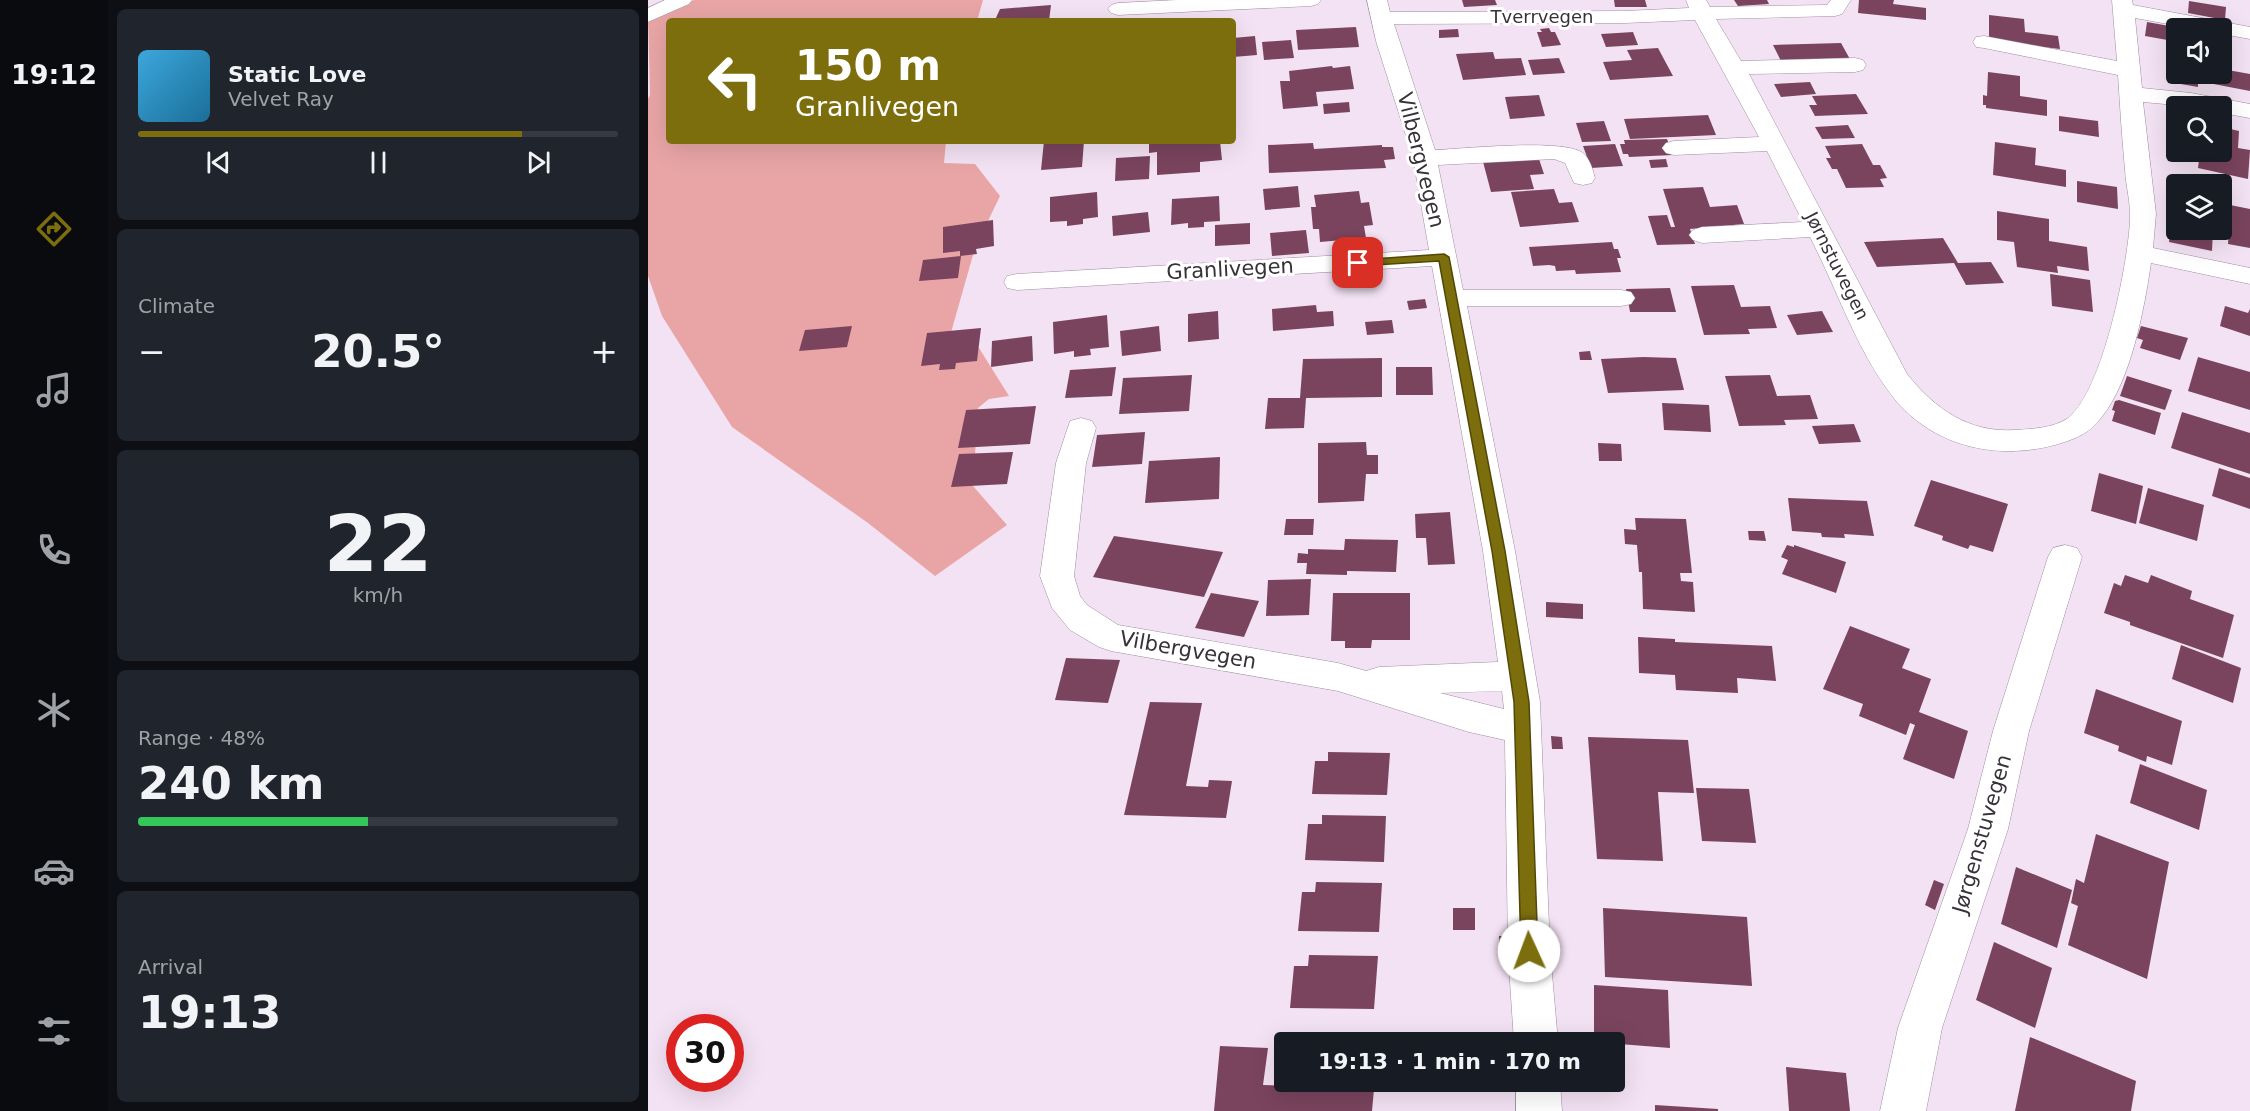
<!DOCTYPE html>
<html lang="en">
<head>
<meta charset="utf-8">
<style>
  body { margin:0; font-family:"DejaVu Sans",sans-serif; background:#20242c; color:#f1f3f6; height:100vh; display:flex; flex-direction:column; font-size:22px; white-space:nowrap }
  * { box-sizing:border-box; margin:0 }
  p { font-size:20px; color:#9ea1a6 }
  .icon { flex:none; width:33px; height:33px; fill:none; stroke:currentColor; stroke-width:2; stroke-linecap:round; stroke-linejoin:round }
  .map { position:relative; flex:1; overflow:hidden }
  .panel { display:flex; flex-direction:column; gap:9px; padding:9px; background:#0d0f14; width:540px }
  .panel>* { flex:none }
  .top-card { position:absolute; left:18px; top:18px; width:570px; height:126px; border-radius:6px; box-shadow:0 6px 24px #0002; background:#7c6e0c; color:#fff; overflow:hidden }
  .fabs { position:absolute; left:1518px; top:18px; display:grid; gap:12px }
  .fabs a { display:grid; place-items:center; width:66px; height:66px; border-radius:6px; background:#171b24; box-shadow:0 6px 24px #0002; font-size:30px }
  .speed { position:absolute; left:18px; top:1014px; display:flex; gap:12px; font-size:30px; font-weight:700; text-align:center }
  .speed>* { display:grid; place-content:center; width:78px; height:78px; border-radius:50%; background:#171b24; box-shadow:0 6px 24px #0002; line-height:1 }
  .speed .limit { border:9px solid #d22; background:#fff; color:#111 }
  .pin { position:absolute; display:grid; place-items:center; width:51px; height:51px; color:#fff; margin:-26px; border-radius:12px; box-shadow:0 3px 9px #0006 }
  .me { position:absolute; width:66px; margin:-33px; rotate:358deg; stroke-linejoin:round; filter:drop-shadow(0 0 4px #0008) }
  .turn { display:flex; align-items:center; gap:21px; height:126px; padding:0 30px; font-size:27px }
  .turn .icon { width:78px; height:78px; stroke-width:2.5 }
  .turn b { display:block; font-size:42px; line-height:51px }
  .big { font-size:45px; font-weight:700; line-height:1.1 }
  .panel .widget { flex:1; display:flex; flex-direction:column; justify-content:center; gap:9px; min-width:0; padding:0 21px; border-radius:9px; background:#20242c }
  .panel .dial { align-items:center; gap:0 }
  .dial b { font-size:78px; line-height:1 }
  .song { display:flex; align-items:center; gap:18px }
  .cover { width:72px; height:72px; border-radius:9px; background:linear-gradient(135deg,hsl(200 70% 55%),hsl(200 70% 35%)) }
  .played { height:6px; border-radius:3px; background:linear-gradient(90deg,#7c6e0c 80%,#363941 80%) }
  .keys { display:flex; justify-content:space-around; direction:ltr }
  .heat { display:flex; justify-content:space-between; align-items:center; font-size:33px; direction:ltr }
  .charge { height:9px; border-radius:4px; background:linear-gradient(90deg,#34c759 48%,#363941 0) }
  .trip { position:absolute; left:626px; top:1032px; width:351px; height:60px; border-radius:6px; background:#171b24; box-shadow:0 6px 24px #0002; font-weight:700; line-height:60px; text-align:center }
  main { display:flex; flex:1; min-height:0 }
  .dock { display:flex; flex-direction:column; width:108px; justify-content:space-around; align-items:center; background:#090b0e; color:#9ea1a6 }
  .dock .icon { width:42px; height:42px }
  .dock .active { color:#7c6e0c }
  .dock b { font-size:27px; color:#f1f3f6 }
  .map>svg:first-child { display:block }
  .forest { fill:#e9a5a6 }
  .building { fill:#7a445e }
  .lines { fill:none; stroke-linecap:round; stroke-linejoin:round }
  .minor-casing { stroke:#9d8e9e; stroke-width:1 }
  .minor { fill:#fff; fill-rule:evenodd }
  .route { fill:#7c6e0c; stroke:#514808; stroke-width:1.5 }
  .labels { text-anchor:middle; stroke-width:6; stroke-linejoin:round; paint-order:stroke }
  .far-street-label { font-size:18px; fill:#373138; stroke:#fff }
  .street-label { font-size:21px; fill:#373138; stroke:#fff }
</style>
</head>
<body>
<main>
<nav class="dock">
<b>19:12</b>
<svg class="icon active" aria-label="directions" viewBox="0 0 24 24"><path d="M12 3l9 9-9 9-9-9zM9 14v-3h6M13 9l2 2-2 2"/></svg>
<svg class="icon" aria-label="music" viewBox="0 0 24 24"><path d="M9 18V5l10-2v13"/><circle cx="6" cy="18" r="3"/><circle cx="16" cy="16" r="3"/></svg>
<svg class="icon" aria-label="phone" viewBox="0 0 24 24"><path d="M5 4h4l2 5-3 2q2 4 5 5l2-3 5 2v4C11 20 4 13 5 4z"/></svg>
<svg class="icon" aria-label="climate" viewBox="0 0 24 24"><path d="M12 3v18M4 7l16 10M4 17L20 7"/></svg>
<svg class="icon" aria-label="car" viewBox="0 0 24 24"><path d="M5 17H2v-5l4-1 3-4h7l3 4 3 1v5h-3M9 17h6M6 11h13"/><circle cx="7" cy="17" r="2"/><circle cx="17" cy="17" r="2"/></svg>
<svg class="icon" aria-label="filters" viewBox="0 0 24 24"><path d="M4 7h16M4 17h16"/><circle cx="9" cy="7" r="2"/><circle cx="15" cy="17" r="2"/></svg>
</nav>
<section class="panel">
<div class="widget">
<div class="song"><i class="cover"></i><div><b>Static Love</b><p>Velvet Ray</p></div></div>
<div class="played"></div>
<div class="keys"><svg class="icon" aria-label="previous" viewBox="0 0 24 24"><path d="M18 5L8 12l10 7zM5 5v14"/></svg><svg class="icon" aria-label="pause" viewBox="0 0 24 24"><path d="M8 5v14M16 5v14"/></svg><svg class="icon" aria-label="next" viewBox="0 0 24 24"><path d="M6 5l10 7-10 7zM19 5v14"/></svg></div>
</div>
<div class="widget"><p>Climate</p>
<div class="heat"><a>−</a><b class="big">20.5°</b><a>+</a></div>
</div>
<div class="widget dial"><b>22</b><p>km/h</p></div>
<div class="widget"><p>Range · 48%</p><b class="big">240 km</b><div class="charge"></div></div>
<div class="widget"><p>Arrival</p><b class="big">19:13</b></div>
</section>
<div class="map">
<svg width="1602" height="1111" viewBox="0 0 1602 1111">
  <rect width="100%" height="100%" fill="#f3e2f4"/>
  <path class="forest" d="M46 0H335L329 21H21V141H298L296 163 327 164 352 196 327 248 298 350 331 348 361 396 341 399 330 408 325 486 359 525 287 576 220 523 84 427 14 316 0 276V99L2 95 0 18Z"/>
  <g class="building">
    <path d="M814 0H847L849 5 816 7Z"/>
    <path d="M966 0H997L999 7H967Z"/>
    <path d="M1086 0H1119L1121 4 1090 6Z"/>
    <path d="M1211 0H1246L1245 4 1278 8V20L1210 13Z"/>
    <path d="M1541 1 1578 7 1577 20 1540 13Z"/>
    <path d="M403 5 401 21 347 20 352 9Z"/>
    <path d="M1341 15 1376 19 1377 32 1410 36 1412 49 1341 41Z"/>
    <path d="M1499 22 1527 27 1525 41 1497 36Z"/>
    <path d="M708 27 711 47 650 50 648 30Z"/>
    <path d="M901 28 903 32H907L913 45 894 47 889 32H894L892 29Z"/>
    <path d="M810 29 811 37 791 38V30Z"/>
    <path d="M985 32 990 45 958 47 953 34Z"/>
    <path d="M607 36 609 55 585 57V38Z"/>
    <path d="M643 40 646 58 616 60 614 42Z"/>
    <path d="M1193 43 1203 61 1134 63 1125 45Z"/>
    <path d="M1010 48 1025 76 962 80 955 62 984 60 979 50Z"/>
    <path d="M845 52 847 59 873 58 878 75 815 80 808 54Z"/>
    <path d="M911 58 917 73 885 75 880 60Z"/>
    <path d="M684 66 685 68 702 66 706 89 668 92 670 106 635 109 632 81H642L641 71Z"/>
    <path d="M1574 69 1602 74V91L1550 81V87L1521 82 1523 72 1574 74Z"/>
    <path d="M1340 72 1372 76V96L1399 100V116L1338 108V105H1335V95L1339 96Z"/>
    <path d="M1162 82 1168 94 1133 97 1126 84Z"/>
    <path d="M1208 94 1220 114 1167 116 1161 105H1169L1164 96Z"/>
    <path d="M891 95 897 116 862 119 857 97Z"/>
    <path d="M701 102 702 112 676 114 675 104Z"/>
    <path d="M1060 115 1068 135 982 139 976 119Z"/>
    <path d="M1411 116 1450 121 1451 137 1411 131Z"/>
    <path d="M956 121 963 141 934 142 928 123Z"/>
    <path d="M1200 125 1207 138 1174 139 1167 127Z"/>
    <path d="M1574 127 1591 131 1590 148 1602 150 1600 179 1550 168 1552 152H1574Z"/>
    <path d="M1019 139 1025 155 981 157 980 154H975L972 144H977L976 140Z"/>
    <path d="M396 141H436L434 167 393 170Z"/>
    <path d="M501 141H572L574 160 552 162V172L509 175V152L501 153Z"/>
    <path d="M1347 142 1388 148 1387 165 1418 170V187L1345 175Z"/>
    <path d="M665 143 666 149 734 145V147H745L747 159 736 160 738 168 621 173 620 145Z"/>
    <path d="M967 144 975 166 943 168 935 146Z"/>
    <path d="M1214 144 1225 165H1232L1239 178 1232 179 1236 187 1198 188 1189 169H1184L1178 158H1183L1177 146Z"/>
    <path d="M502 156 501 179 467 181 468 158Z"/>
    <path d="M890 156 896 174 882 175 886 189 843 192 834 158Z"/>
    <path d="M1018 159 1020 167 1003 168 1001 160Z"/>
    <path d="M1429 181 1469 187 1470 209 1429 202Z"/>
    <path d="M650 186 652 207 617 210 615 189Z"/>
    <path d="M1055 187 1062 207 1089 205 1096 224 1042 229 1047 244 1009 245 1000 216 1019 215 1023 227H1027L1015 189Z"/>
    <path d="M906 189 911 203 924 202 931 222 872 227 863 192Z"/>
    <path d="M711 191 713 203 721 202 725 225 716 226 718 238 672 242 671 229H665L663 207H668L666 195Z"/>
    <path d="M449 192 450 217 435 219V224L419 226V221L402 222V197Z"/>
    <path d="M571 196 572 221 556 222V227L540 228V223L523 225 524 199Z"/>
    <path d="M1582 205 1602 209V248L1580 244 1581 228 1574 226V217L1581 219Z"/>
    <path d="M1349 211 1401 219V241L1439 247 1441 271 1409 266 1410 273 1369 267 1366 242 1349 240Z"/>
    <path d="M500 212 502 232 465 236 464 216Z"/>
    <path d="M345 220 346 246 328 249 329 254 312 256V251L295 253V227Z"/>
    <path d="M1524 221 1528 222V230H1565L1564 251 1521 242Z"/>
    <path d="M602 223V244L567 246V225Z"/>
    <path d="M658 230 661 253 624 256 622 233Z"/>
    <path d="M1295 238 1310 263 1343 262 1356 283 1318 285 1306 263 1229 267 1216 242Z"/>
    <path d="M964 242 966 249H970L973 258H969L973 272 928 274 927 270 908 271 907 266 901 265 885 266 881 247Z"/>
    <path d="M313 256 310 278 271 281 275 260Z"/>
    <path d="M1402 274 1442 280 1445 312 1404 306Z"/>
    <path d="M1086 285 1093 307 1122 306 1129 328 1100 329 1102 334 1056 335 1043 286Z"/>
    <path d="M1022 288 1028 312H982L978 289Z"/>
    <path d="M777 299 779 308 761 310 759 301Z"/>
    <path d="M668 305 669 312 685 311 686 326 625 331 624 309Z"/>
    <path d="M1577 306 1600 313 1602 309V336L1572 326Z"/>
    <path d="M570 311 571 339 540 342V314Z"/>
    <path d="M1174 311 1185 332 1149 335 1139 315Z"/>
    <path d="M459 315 461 347 442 349 443 355 426 357V351L406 354 405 322Z"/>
    <path d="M744 320 746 333 719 335 717 322Z"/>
    <path d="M204 326 199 347 151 351 157 330Z"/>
    <path d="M511 326 513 351 474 356 472 331Z"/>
    <path d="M1493 326 1540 338 1532 360 1492 348 1495 340 1489 338Z"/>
    <path d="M333 328 329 361 308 363 307 369 291 370 292 364 273 366 279 333Z"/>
    <path d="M384 336 385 361 343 367 344 341Z"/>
    <path d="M942 351 944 360H932L931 352Z"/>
    <path d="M995 357 1028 358 1036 390 960 393 953 359Z"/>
    <path d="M1550 357 1602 372V410L1540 391Z"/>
    <path d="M734 358V397L658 398 656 428 617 429 620 398H652L655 359Z"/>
    <path d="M468 367 464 396 417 398 422 370Z"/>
    <path d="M748 367H784L785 395H748Z"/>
    <path d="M544 375 541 411 471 414 475 378Z"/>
    <path d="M1122 375 1129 396 1162 395 1170 419 1136 420 1138 425 1091 426 1077 376Z"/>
    <path d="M1479 376 1524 390 1517 410 1472 396Z"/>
    <path d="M1471 400 1513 413 1507 435 1464 421 1467 411 1464 410 1467 401Z"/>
    <path d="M1014 403 1061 405 1063 432 1016 430Z"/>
    <path d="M388 406 382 444 310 448 318 410Z"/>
    <path d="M1534 412 1602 433V474L1523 448Z"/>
    <path d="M1206 424 1213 442 1171 444 1164 426Z"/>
    <path d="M497 432 494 464 444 467 449 435Z"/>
    <path d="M718 442 719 455H730V474H718L716 501 670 503V443Z"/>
    <path d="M950 443 973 444 974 461H951Z"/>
    <path d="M365 452 359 484 303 487 311 454Z"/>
    <path d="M572 457 571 499 497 503 501 461Z"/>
    <path d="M1571 468 1602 478V509L1564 496Z"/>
    <path d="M1451 473 1495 486 1488 524 1443 511Z"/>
    <path d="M1283 480 1360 504 1345 552 1322 545 1320 549 1294 540 1295 536 1266 526Z"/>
    <path d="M1500 488 1556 505 1549 541 1491 523Z"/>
    <path d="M1140 498 1219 501 1226 536 1196 534 1197 538 1174 537 1173 533 1144 531Z"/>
    <path d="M802 512 807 564 780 565 778 538H768L767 514Z"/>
    <path d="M987 518 1038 519 1044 573H1032L1033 581 1045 582 1047 612 995 609 994 572H991L989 545 977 544 976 529 988 530Z"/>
    <path d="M638 519H666L665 535H636Z"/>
    <path d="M1100 531H1116L1118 541 1101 540Z"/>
    <path d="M466 536 575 552 556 597 445 577Z"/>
    <path d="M697 539 750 540 748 572 699 571V575L658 574 659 563H649L650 553 660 554V549L696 550Z"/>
    <path d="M1139 545 1146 547V545L1198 562 1188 593 1134 574 1140 560 1133 557Z"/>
    <path d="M1477 575 1500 583 1503 575 1544 591 1542 599 1586 615 1575 658 1482 625V622L1456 613 1466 583 1473 586Z"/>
    <path d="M663 579 661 615 618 616 620 580Z"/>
    <path d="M563 593 611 601 596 637 547 628Z"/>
    <path d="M685 593H762V640H724L723 648H697V641H683Z"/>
    <path d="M898 602 935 604V619L898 617Z"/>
    <path d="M1202 626 1262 649 1254 668 1283 679 1271 712 1320 731 1306 779 1255 759 1267 725 1262 723 1258 735 1211 716 1215 704 1175 689Z"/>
    <path d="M990 637 1027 639V642L1124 646 1128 681 1089 678 1090 693 1028 690 1027 675 991 673Z"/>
    <path d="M1533 645 1593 668 1585 703 1524 679Z"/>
    <path d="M418 658 472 660 460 703 407 700Z"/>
    <path d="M1448 689 1534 721 1524 765 1499 756 1498 762 1470 751 1471 746 1436 733Z"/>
    <path d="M502 702 554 703 538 786 560 787 561 780 584 781 578 818 476 815Z"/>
    <path d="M903 736 914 737 915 749H904Z"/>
    <path d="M940 737 1040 740 1046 793 1010 792 1015 861 949 859Z"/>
    <path d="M680 752 742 753 739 795 664 794 667 761H680Z"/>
    <path d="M1492 764 1559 790 1551 830 1482 803Z"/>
    <path d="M1048 788 1101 789 1108 843 1054 841Z"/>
    <path d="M674 815 738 816 736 862 657 860 660 824H674Z"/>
    <path d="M1448 834 1521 862 1499 979 1420 945 1430 906 1423 903 1428 879 1436 883Z"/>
    <path d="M1368 867 1424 890 1409 948 1353 924Z"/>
    <path d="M1286 880 1296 884 1287 910 1277 905Z"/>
    <path d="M668 882 734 883 731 932 650 931 654 892H667Z"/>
    <rect x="805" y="908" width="22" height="22"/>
    <path d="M955 908 1099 917 1104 986 957 977Z"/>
    <path d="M851 936H858L859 959H852Z"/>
    <path d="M1346 942 1404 968 1387 1028 1328 1000Z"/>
    <path d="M661 955 730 956 726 1009 642 1008 646 966H660Z"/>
    <path d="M946 985 1020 990 1022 1048 946 1042Z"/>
    <path d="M1382 1037 1488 1081 1483 1111H1367Z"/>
    <path d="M572 1046 620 1048 615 1085 726 1089 724 1111H566Z"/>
    <path d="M1138 1067 1198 1073 1202 1111H1141Z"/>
    <path d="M1007 1105 1070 1109V1111H1007Z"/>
  </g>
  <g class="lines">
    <g class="minor-casing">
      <g id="minor">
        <path d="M17 0H44L41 4 0 22V8Z"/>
        <path d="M529 0H673L670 4 663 6 470 15 463 13 460 9 463 5 470 3Z"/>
        <path d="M719 0H739L742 12 977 11 1041 8 1038 0H1058L1062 7 1179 5 1183 0H1203L1194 14 1187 16 1068 19 1093 61 1207 58 1215 60 1218 65 1215 70 1207 72 1101 74 1259 374C1287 409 1321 433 1367 430 1384 429 1406 428 1420 418 1455 391 1480 264 1482 220 1483 204 1478 187 1477 170 1474 138 1472 106 1470 75L1336 48 1328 47 1325 42 1328 37 1336 36 1469 61 1464 0H1484L1485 5 1602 27V39L1574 34V28H1542L1487 18 1494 88 1543 93 1602 104V118L1574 113V106H1539L1495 102 1508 214 1505 248 1602 268V284L1503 263C1496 310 1483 381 1453 418 1441 434 1427 439 1407 445 1351 460 1289 448 1249 402 1210 355 1190 291 1162 237L1054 243 1045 240 1041 235 1045 230 1054 227 1155 222 1119 151 1026 155 1018 153 1014 148 1018 143 1026 141 1111 137 1047 20 977 23 746 24 787 150C815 149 915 138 935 153 942 159 945 170 947 178L944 183 935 185 926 183 917 163 906 159 790 165 815 290H973L983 292 987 298 983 304 973 306H819L867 551 892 702 902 951 910 1042H866L860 951 857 740 821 732 690 691 463 651 451 647 422 630 404 608 392 576 408 463 422 421 433 418 444 421 448 428 438 463 426 576 432 596 439 605 470 625 690 663 718 671 731 667 850 662 835 551 784 266 369 290 359 288 356 282 359 276 369 274 781 250 765 158 728 41ZM854 691 856 709 792 693Z"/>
        <path d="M1417 545 1429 548 1434 557 1381 731 1360 829 1294 1028 1278 1111H1232L1250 1028 1320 829 1345 731 1400 557 1405 548Z"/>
        <path d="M868 1082H912L914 1111H868Z"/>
      </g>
    </g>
    <use href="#minor" class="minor"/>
  </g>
  <path class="route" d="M796 254 801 257 857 551 881 702 890 951 887 956 881 959 875 956 873 951 866 702 844 551 791 261 710 266 705 263 710 260Z"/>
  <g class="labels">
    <g class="far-street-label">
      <text x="894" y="23">Tverrvegen</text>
      <text transform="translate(1189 266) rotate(63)" y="6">Jørnstuvegen</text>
    </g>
    <g class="street-label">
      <text transform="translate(773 160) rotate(76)" y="7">Vilbergvegen</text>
      <text transform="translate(582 269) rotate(-3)" y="7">Granlivegen</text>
      <text transform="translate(540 650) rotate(10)" y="7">Vilbergvegen</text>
      <text transform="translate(1334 834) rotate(-74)" y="7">Jørgenstuvegen</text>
    </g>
  </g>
</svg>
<div class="fabs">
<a><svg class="icon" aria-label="sound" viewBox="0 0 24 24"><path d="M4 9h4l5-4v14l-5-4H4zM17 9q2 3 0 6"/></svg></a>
<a><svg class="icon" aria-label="search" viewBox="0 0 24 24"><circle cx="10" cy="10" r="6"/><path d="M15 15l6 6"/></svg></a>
<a><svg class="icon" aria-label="layers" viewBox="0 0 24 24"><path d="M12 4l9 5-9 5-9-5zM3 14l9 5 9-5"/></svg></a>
</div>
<div class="speed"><div class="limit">30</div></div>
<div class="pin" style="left:710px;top:263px;background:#d93025"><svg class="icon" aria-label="arrive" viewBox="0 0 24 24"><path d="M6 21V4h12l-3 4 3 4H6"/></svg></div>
<svg class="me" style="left:881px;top:951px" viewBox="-20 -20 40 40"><circle r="19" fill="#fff"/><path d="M0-13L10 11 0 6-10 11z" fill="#7c6e0c"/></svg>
<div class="trip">19:13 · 1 min · 170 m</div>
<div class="top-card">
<div class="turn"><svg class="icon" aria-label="left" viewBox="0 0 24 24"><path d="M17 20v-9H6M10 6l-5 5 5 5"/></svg><div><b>150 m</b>Granlivegen</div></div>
</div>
</div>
</main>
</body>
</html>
